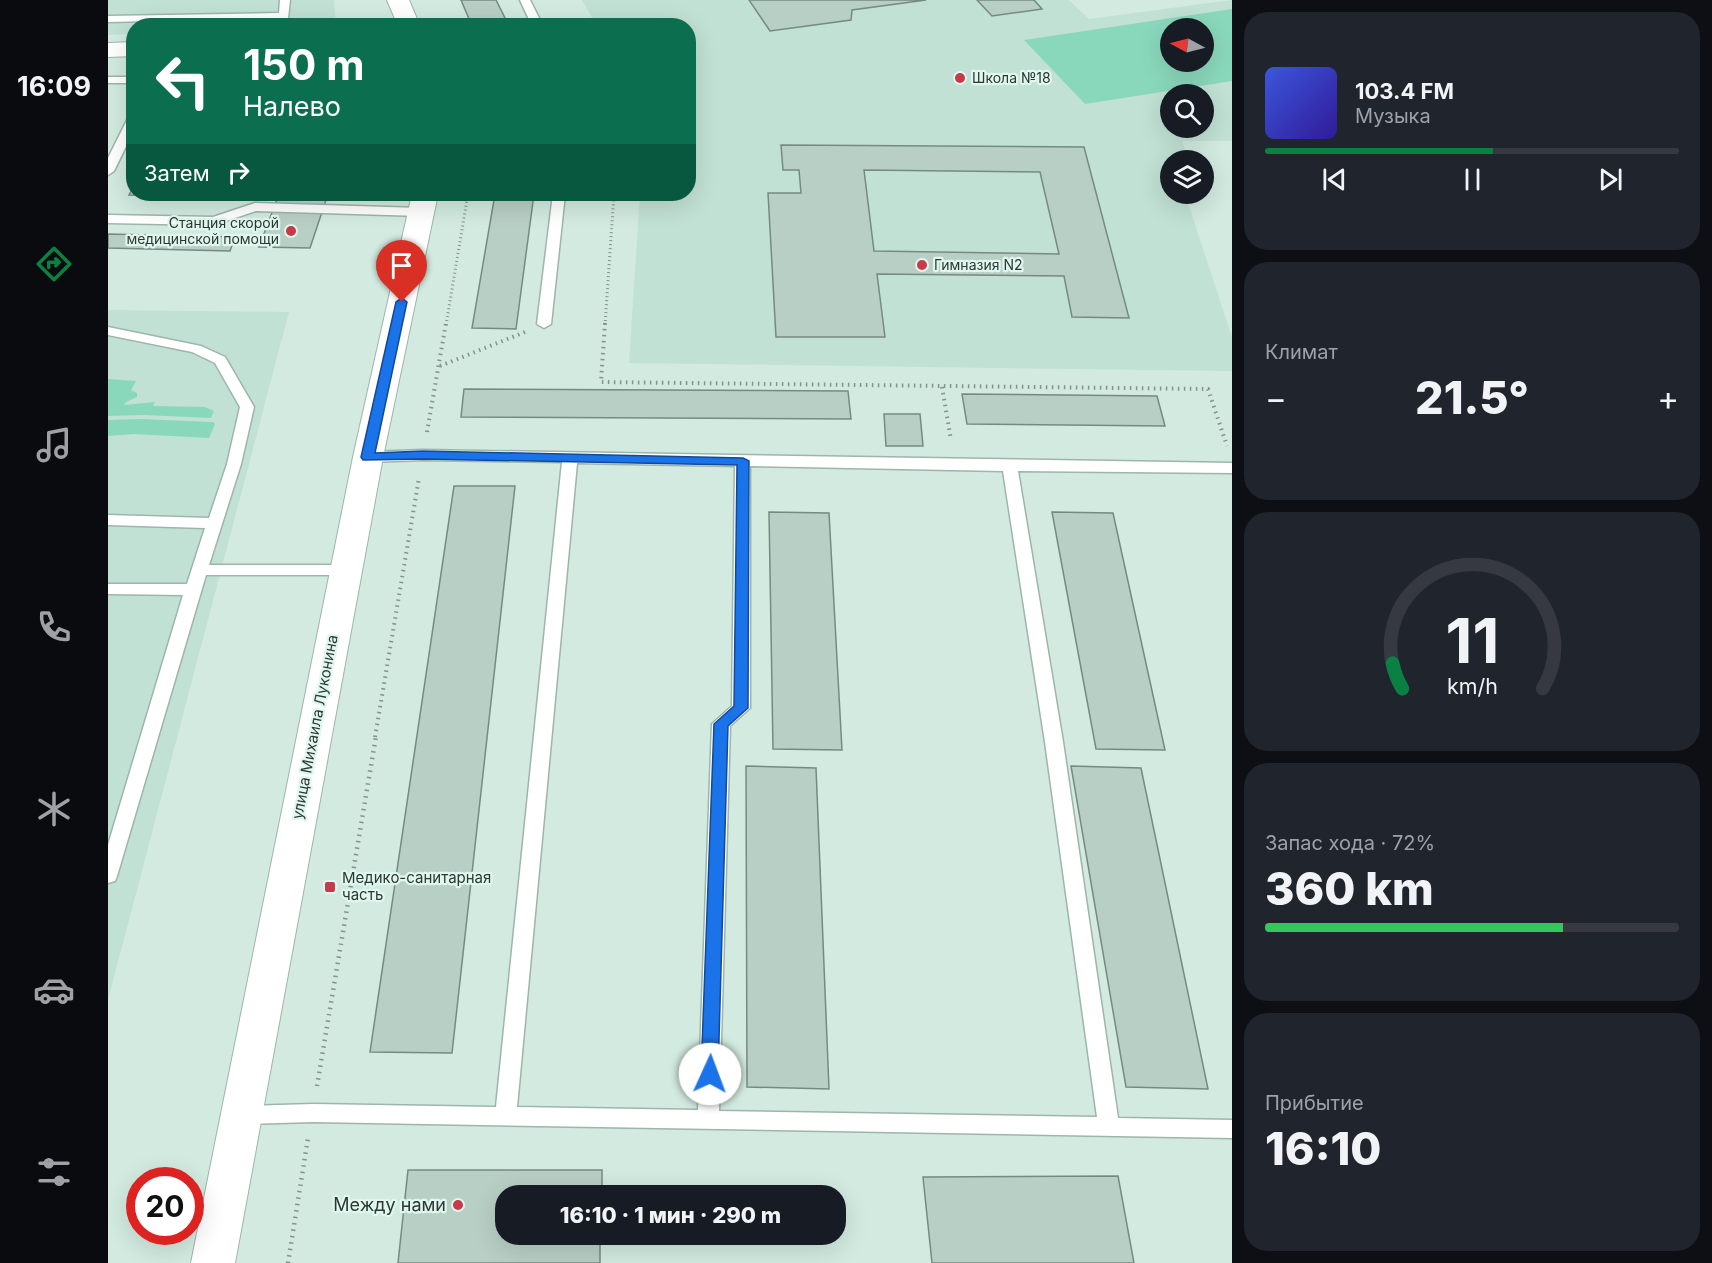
<!DOCTYPE html>
<html lang="ru">
<head>
<meta charset="utf-8">
<style>
  body { margin:0; font-family:Inter,sans-serif; background:#20242c; color:#f1f3f6; height:100vh; display:flex; flex-direction:column; font-size:22px; white-space:nowrap }
  * { box-sizing:border-box; margin:0 }
  p { font-size:20px; color:#9ea1a6 }
  .icon { flex:none; width:33px; height:33px; fill:none; stroke:currentColor; stroke-width:2; stroke-linecap:round; stroke-linejoin:round }
  .map { position:relative; flex:1; overflow:hidden }
  .panel { display:flex; flex-direction:column; gap:12px; padding:12px; background:#0d0f14; width:480px }
  .panel>* { flex:none }
  .banner { position:absolute; left:18px; top:18px; width:570px; height:183px; border-radius:24px; box-shadow:0 6px 24px #0002; background:#0b6e4f; color:#fff; overflow:hidden }
  .needle { width:39px; rotate:277deg }
  .controls { position:absolute; left:1052px; top:18px; display:grid; gap:12px }
  .controls a { display:grid; place-items:center; width:54px; height:54px; border-radius:50%; background:#171b24; box-shadow:0 6px 24px #0002; font-size:30px }
  .speed { position:absolute; left:18px; top:1167px; display:flex; gap:12px; font-size:30px; font-weight:700; text-align:center }
  .speed>* { display:grid; place-content:center; width:78px; height:78px; border-radius:50%; background:#171b24; box-shadow:0 6px 24px #0002; line-height:1 }
  .speed .limit { border:9px solid #d22; background:#fff; color:#111 }
  .pin { position:absolute; display:grid; place-items:center; width:51px; height:51px; color:#fff; margin:-62px -26px; border-radius:50% 50% 50% 0; rotate:-45deg; box-shadow:0 0 6px #0007 }
  .pin .icon { rotate:45deg }
  .me { position:absolute; width:66px; margin:-33px; rotate:2deg; stroke-linejoin:round; filter:drop-shadow(0 0 4px #0008) }
  .turn { display:flex; align-items:center; gap:21px; height:126px; padding:0 18px; font-size:27px }
  .turn .icon { width:78px; height:78px; stroke-width:2.5 }
  .turn b { display:block; font-size:42px; line-height:51px }
  .then { display:flex; align-items:center; height:57px; padding:0 18px; background:#0003; gap:12px; font-size:22px }
  .big { font-size:45px; font-weight:800; line-height:1.1 }
  .panel .tile { flex:1; display:flex; flex-direction:column; justify-content:center; gap:9px; min-width:0; padding:0 21px; border-radius:24px; background:#20242c }
  .panel .dial { align-items:center; gap:0 }
  .dial svg { height:156px; overflow:visible; fill:none; stroke:#363941; stroke-width:7; stroke-linecap:round; text-anchor:middle }
  .dial text { fill:#f1f3f6; stroke:none }
  .song { display:flex; align-items:center; gap:18px }
  .cover { width:72px; height:72px; border-radius:9px; background:linear-gradient(135deg,hsl(230 70% 55%),hsl(250 70% 35%)) }
  .played { height:6px; border-radius:3px; background:linear-gradient(90deg,#0b8043 55%,#363941 55%) }
  .keys { display:flex; justify-content:space-around; direction:ltr }
  .heat { display:flex; justify-content:space-between; align-items:center; font-size:33px; direction:ltr }
  .charge { height:9px; border-radius:4px; background:linear-gradient(90deg,#34c759 72%,#363941 0) }
  .trip { position:absolute; left:387px; top:1185px; width:351px; height:60px; border-radius:24px; background:#171b24; box-shadow:0 6px 24px #0002; font-weight:800; line-height:60px; text-align:center }
  main { display:flex; flex:1; min-height:0 }
  .menu { display:flex; flex-direction:column; width:108px; justify-content:space-around; align-items:center; background:#090b0e; color:#9ea1a6 }
  .menu .icon { width:42px; height:42px }
  .menu .on { color:#0b8043 }
  .menu b { font-size:27px; color:#f1f3f6 }
  .map>svg:first-child { display:block }
  .built { fill:#c1e1d4; fill-rule:evenodd }
  .green { fill:#8ad8bc; fill-rule:evenodd }
  .building { fill:#b8cfc6; stroke:#758b82; stroke-width:1.5; fill-rule:evenodd }
  .lines { fill:none; stroke-linecap:round; stroke-linejoin:round }
  .service-casing { stroke:#9eb5ab; stroke-width:3 }
  .tertiary-casing { stroke:#9eb5ab; stroke-width:2 }
  .secondary-casing { stroke:#9eb5ab; stroke-width:2 }
  .path-far2 { stroke:#84948d; stroke-width:3; stroke-dasharray:1 3; stroke-linecap:butt }
  .path-far1 { stroke:#84948d; stroke-width:4; stroke-dasharray:1.5 4.5; stroke-linecap:butt }
  .path { stroke:#84948d; stroke-width:4.5; stroke-dasharray:1.5 5; stroke-linecap:butt }
  .service { fill:#fff; fill-rule:evenodd }
  .tertiary { fill:#fff; fill-rule:evenodd }
  .secondary { fill:#fff; fill-rule:evenodd }
  .route { fill:#1a73e8; stroke:#114b97; stroke-width:1.5 }
  .poi-dot { fill:#c93949; stroke:#dff7ee; stroke-width:2 }
  .labels { text-anchor:middle; stroke-width:4.5; stroke-linejoin:round; paint-order:stroke }
  .far-poi-label { font-size:14px; fill:#2e3733; stroke:#dff7ee; text-anchor:start }
  .street-label { font-size:15px; fill:#2e3733; stroke:#dff7ee }
  .poi-label { font-size:15px; fill:#2e3733; stroke:#dff7ee; text-anchor:start }
  .near-poi-label { font-size:18px; fill:#2e3733; stroke:#dff7ee; text-anchor:end }
</style>
</head>
<body>
<main>
<nav class="menu">
<b>16:09</b>
<svg class="icon on" aria-label="directions" viewBox="0 0 24 24"><path d="M12 3l9 9-9 9-9-9zM9 14v-3h6M13 9l2 2-2 2"/></svg>
<svg class="icon" aria-label="music" viewBox="0 0 24 24"><path d="M9 18V5l10-2v13"/><circle cx="6" cy="18" r="3"/><circle cx="16" cy="16" r="3"/></svg>
<svg class="icon" aria-label="phone" viewBox="0 0 24 24"><path d="M5 4h4l2 5-3 2q2 4 5 5l2-3 5 2v4C11 20 4 13 5 4z"/></svg>
<svg class="icon" aria-label="climate" viewBox="0 0 24 24"><path d="M12 3v18M4 7l16 10M4 17L20 7"/></svg>
<svg class="icon" aria-label="car" viewBox="0 0 24 24"><path d="M5 17H2v-5l4-1 3-4h7l3 4 3 1v5h-3M9 17h6M6 11h13"/><circle cx="7" cy="17" r="2"/><circle cx="17" cy="17" r="2"/></svg>
<svg class="icon" aria-label="filters" viewBox="0 0 24 24"><path d="M4 7h16M4 17h16"/><circle cx="9" cy="7" r="2"/><circle cx="15" cy="17" r="2"/></svg>
</nav>
<div class="map">
<svg width="1124" height="1263" viewBox="0 0 1124 1263">
  <rect width="100%" height="100%" fill="#d2eae0"/>
  <g class="built">
    <path d="M0 0H226L228 25 26 26 25 34 0 35Z"/>
    <path d="M474 0H961L981 19 1124 0V141H1074L1081 160H1062V194H1077L1124 337V371L521 363 532 194H580V26L488 25ZM1062 28H1095V62H1062ZM1062 94H1095V128H1062Z"/>
    <path d="M0 310 181 312 0 1000Z"/>
  </g>
  <g class="green">
    <path d="M1124 9V81L977 104 916 40ZM1062 28H1095V62H1062Z"/>
    <path d="M0 379 28 381 23 390 29 393V397L18 402 16 405 47 402 45 406 97 407 106 411 103 418 35 415 0 416Z"/>
    <path d="M33 419 105 422 107 424 101 438 26 434 0 436V420Z"/>
  </g>
  <g class="building">
    <path d="M353 0H388L401 26H364Z"/>
    <path d="M641 0H818L744 10 743 20 662 31Z"/>
    <path d="M869 0H926L934 9 884 16Z"/>
    <path d="M673 145 976 147 1021 318 964 317 956 276 769 274 777 337H668L660 193H693L691 170H675ZM756 170 932 172 951 254 766 251Z"/>
    <path d="M26 186V194H145L143 197 21 195Z"/>
    <path d="M171 194H220L202 248 151 247Z"/>
    <path d="M387 194H426L408 329 364 328Z"/>
    <path d="M0 234 127 237 122 251 0 248Z"/>
    <path d="M356 389 740 391 743 419 353 417Z"/>
    <path d="M854 394 1049 396 1057 426 859 424Z"/>
    <path d="M776 414H812L815 446H778Z"/>
    <path d="M346 486H407L344 1053 262 1052Z"/>
    <path d="M661 512 721 513 734 750 665 749Z"/>
    <path d="M944 512 1005 513 1057 750 988 749Z"/>
    <path d="M638 766 708 768 721 1089 639 1087Z"/>
    <path d="M963 766 1033 768 1100 1089 1018 1087Z"/>
    <path d="M300 1170H494V1196H398V1234H492V1263H290Z"/>
    <path d="M1010 1176 1026 1263H824L815 1177Z"/>
  </g>
  <g class="lines">
    <g class="service-casing">
      <g id="service">
        <path d="M172 0H182L180 18 0 22V16L171 13Z"/>
        <path d="M412 0H422L435 26H424Z"/>
        <rect x="0" y="77" width="26" height="6"/>
        <path d="M22 114H26V130L6 171 0 175V158Z"/>
        <path d="M445 194H457L443 324 436 328 429 324Z"/>
        <path d="M147 203 313 208 319 212 313 216 148 211 106 225 0 223V215L105 217Z"/>
        <path d="M0 327 93 346 117 357 146 407 133 464 101 565H237L243 566 245 570 243 574 237 575H98L9 876 7 881 0 883V845L75 595 0 594V584H79L97 528 0 525V515L101 518 119 464 132 407 107 363 84 352 0 335Z"/>
        <path d="M315 450 1124 463V473L910 471 955 742 1010 1118 1124 1120V1138L205 1122 133 1124 126 1122 123 1115 126 1108 133 1106 205 1104 388 1107 454 462 315 460 260 462 253 457 260 452ZM469 463 627 466 624 706 604 724 590 1110 409 1107ZM642 466 895 471 937 742 989 1117 611 1111 622 726 642 708Z"/>
      </g>
    </g>
    <g class="tertiary-casing">
      <path id="tertiary" d="M26 42V56L0 57V43Z"/>
    </g>
    <g class="secondary-casing">
      <g id="secondary">
        <path d="M279 0H301L312 26H290Z"/>
        <path d="M304 194H330L275 457 127 1263H83L245 457Z"/>
      </g>
    </g>
    <g class="path-far2">
      <path d="M338 325 360 194"/>
      <path d="M497 325 506 194"/>
    </g>
    <g class="path-far1">
      <path d="M497 323 493 382 1100 389 1119 446"/>
      <path d="M332 366 417 332"/>
      <path d="M834 387 843 440"/>
      <path d="M319 432 338 323"/>
      <path d="M267 737 311 478"/>
    </g>
    <g class="path">
      <path d="M209 1086 268 736"/>
      <path d="M180 1263 200 1138"/>
    </g>
    <use href="#service" class="service"/>
    <use href="#tertiary" class="tertiary"/>
    <use href="#secondary" class="secondary"/>
  </g>
  <path class="route" d="M294 298 299 302 267 453 315 451 635 458 641 461 640 708 620 726 610 1074 608 1079 602 1081 596 1079 593 1074 606 724 626 706 629 465 315 459 255 460 253 457 288 302Z"/>
  <g class="poi-dot">
    <circle cx="852" cy="78" r="6"/>
    <circle cx="183" cy="231" r="6"/>
    <circle cx="814" cy="265" r="6"/>
    <rect x="216" y="881" width="12" height="12" rx="3"/>
    <circle cx="350" cy="1205" r="6"/>
  </g>
  <g class="labels">
    <g class="far-poi-label">
      <text x="864" y="83">Школа №18</text>
      <text x="171" y="228" text-anchor="end">Станция скорой<tspan x="171" dy="16">медицинской помощи</tspan></text>
      <text x="826" y="270">Гимназия N2</text>
    </g>
    <g class="street-label">
      <text transform="translate(207 727) rotate(-79)" y="5">улица Михаила Луконина</text>
    </g>
    <g class="poi-label">
      <text x="234" y="883">Медико-санитарная<tspan x="234" dy="17">часть</tspan></text>
    </g>
    <g class="near-poi-label">
      <text x="338" y="1211">Между нами</text>
    </g>
  </g>
</svg>
<div class="controls">
<a><svg class="needle" viewBox="-14 -14 28 28"><path d="M0-13l5 13h-10z" fill="#e53935"/><path d="M0 13l5-13h-10z" fill="#9ea1a6"/></svg></a>
<a><svg class="icon" aria-label="search" viewBox="0 0 24 24"><circle cx="10" cy="10" r="6"/><path d="M15 15l6 6"/></svg></a>
<a><svg class="icon" aria-label="layers" viewBox="0 0 24 24"><path d="M12 4l9 5-9 5-9-5zM3 14l9 5 9-5"/></svg></a>
</div>
<div class="speed"><div class="limit">20</div></div>
<div class="pin" style="left:294px;top:302px;background:#d93025"><svg class="icon" aria-label="arrive" viewBox="0 0 24 24"><path d="M6 21V4h12l-3 4 3 4H6"/></svg></div>
<svg class="me" style="left:602px;top:1074px" viewBox="-20 -20 40 40"><circle r="19" fill="#fff"/><path d="M0-13L10 11 0 6-10 11z" fill="#1a73e8"/></svg>
<div class="trip">16:10 · 1 мин · 290 m</div>
<div class="banner">
<div class="turn"><svg class="icon" aria-label="left" viewBox="0 0 24 24"><path d="M17 20v-9H6M10 6l-5 5 5 5"/></svg><div><b>150 m</b>Налево</div></div>
<div class="then">Затем<svg class="icon" aria-label="right" viewBox="0 0 24 24"><path d="M7 20v-9h11M14 6l5 5-5 5"/></svg></div>
</div>
</div>
<section class="panel">
<div class="tile">
<div class="song"><i class="cover"></i><div><b>103.4 FM</b><p>Музыка</p></div></div>
<div class="played"></div>
<div class="keys"><svg class="icon" aria-label="previous" viewBox="0 0 24 24"><path d="M18 5L8 12l10 7zM5 5v14"/></svg><svg class="icon" aria-label="pause" viewBox="0 0 24 24"><path d="M8 5v14M16 5v14"/></svg><svg class="icon" aria-label="next" viewBox="0 0 24 24"><path d="M6 5l10 7-10 7zM19 5v14"/></svg></div>
</div>
<div class="tile"><p>Климат</p>
<div class="heat"><a>−</a><b class="big">21.5°</b><a>+</a></div>
</div>
<div class="tile dial"><svg viewBox="0 0 100 80">
<path d="M14 69A42 42 0 1 1 86 69"/>
<path d="M14 69A42 42 0 0 1 9 56" stroke="#0b8043"/>
<text x="50" y="56" font-size="32" font-weight="700">11</text>
<text x="50" y="72" font-size="11">km/h</text>
</svg></div>
<div class="tile"><p>Запас хода · 72%</p><b class="big">360 km</b><div class="charge"></div></div>
<div class="tile"><p>Прибытие</p><b class="big">16:10</b></div>
</section>
</main>
</body>
</html>
